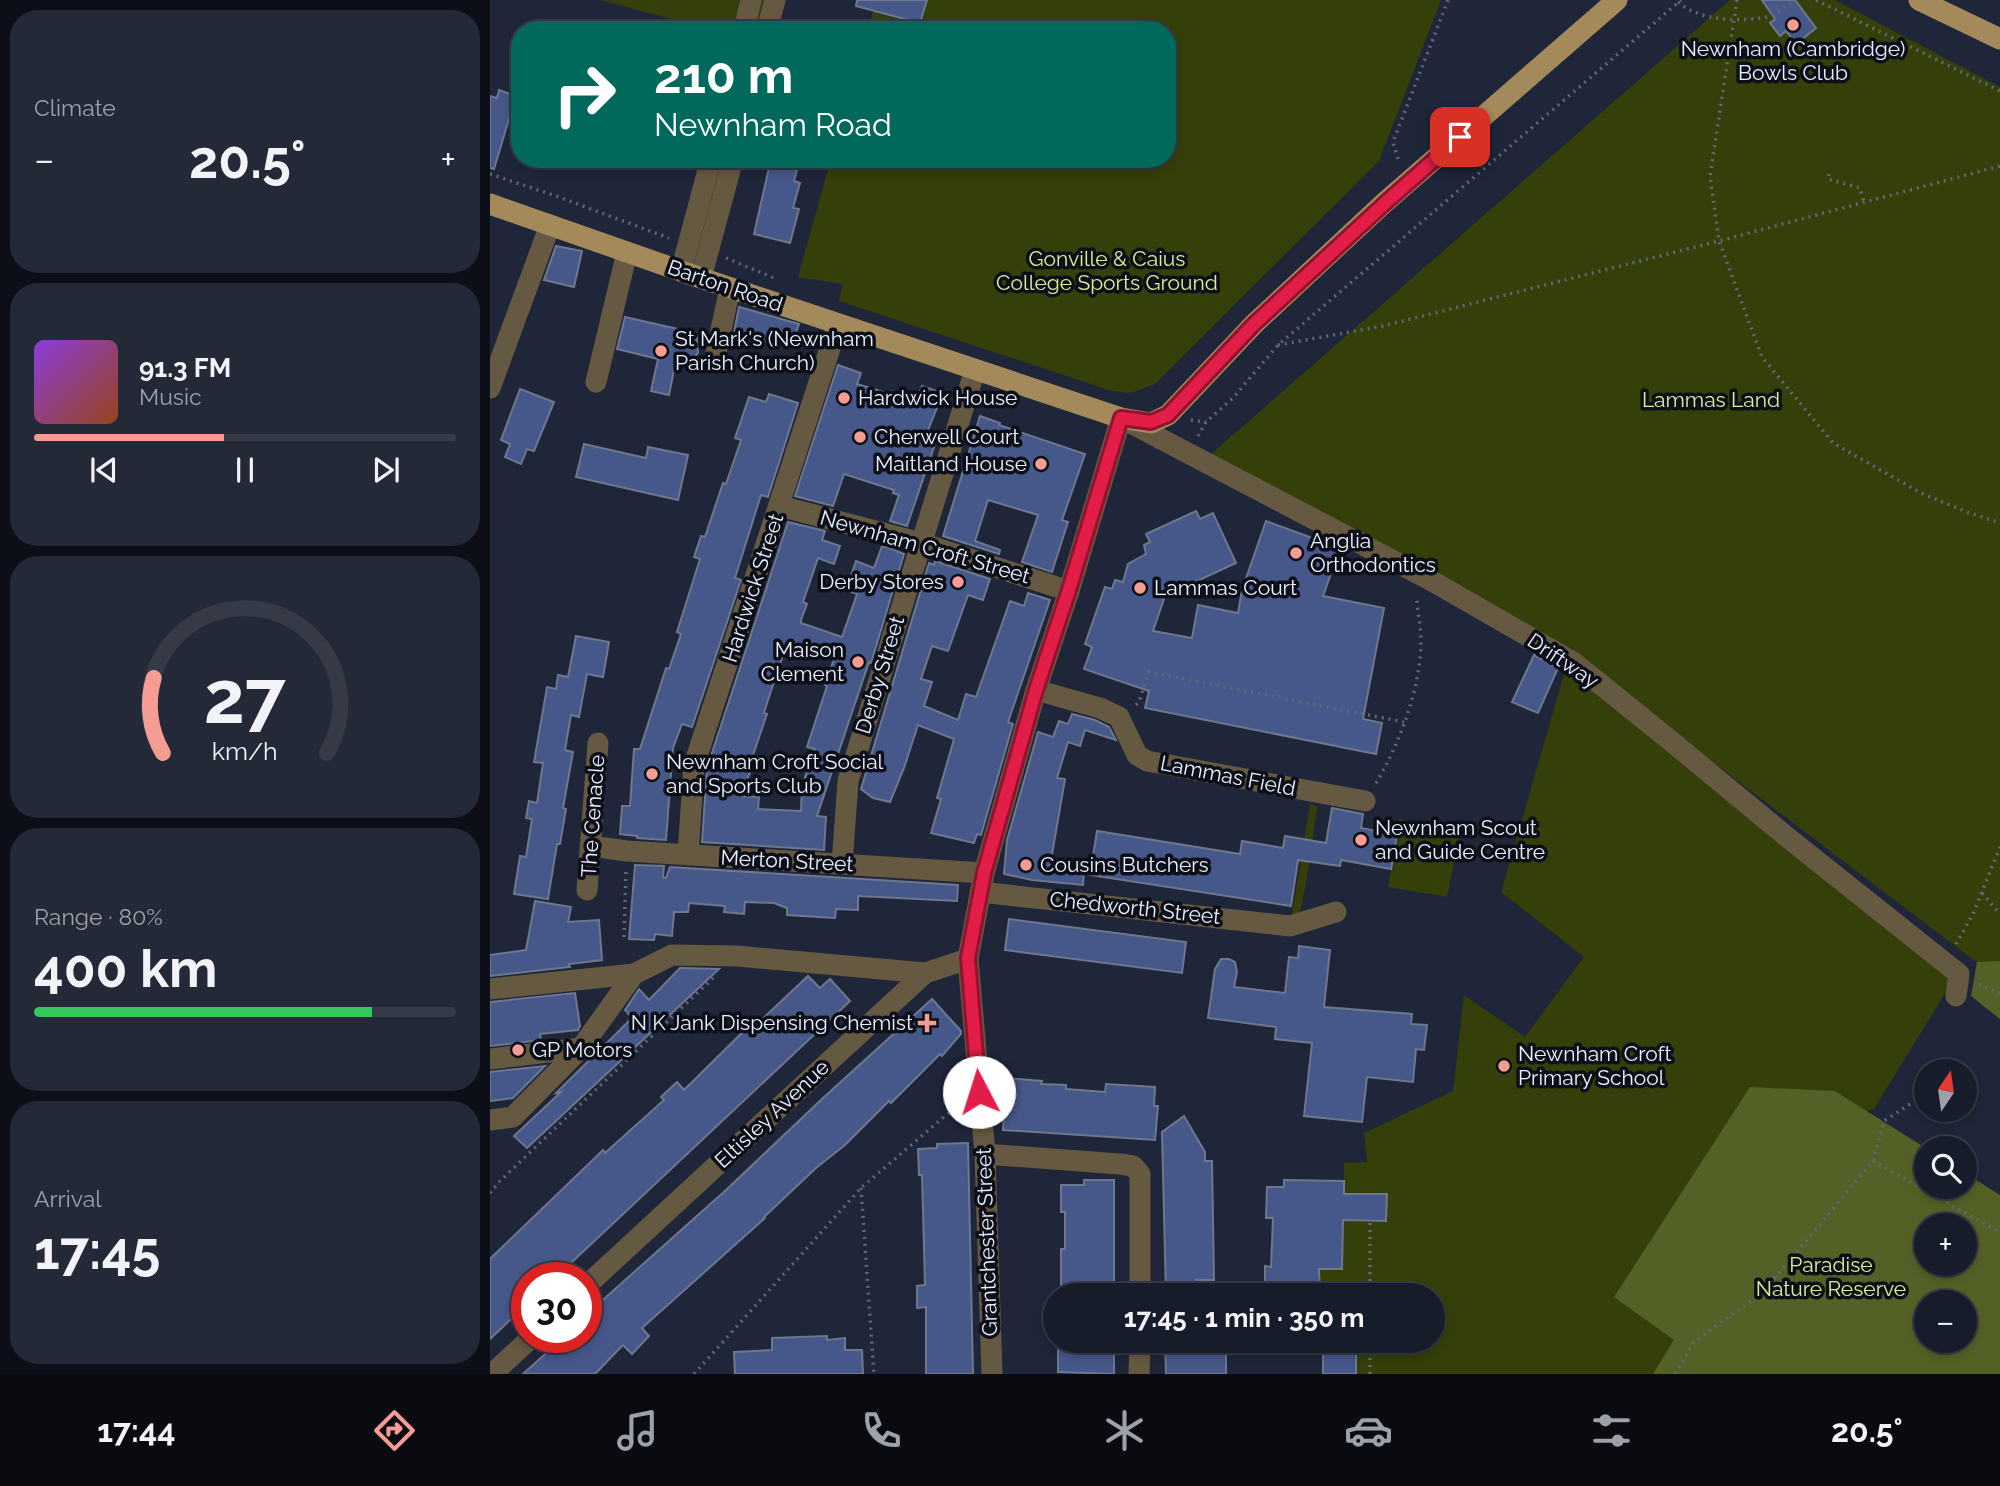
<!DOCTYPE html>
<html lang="en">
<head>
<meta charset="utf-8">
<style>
  body { margin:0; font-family:Raleway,sans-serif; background:#242937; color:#f1f3f6; height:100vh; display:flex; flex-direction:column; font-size:26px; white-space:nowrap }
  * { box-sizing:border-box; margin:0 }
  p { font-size:23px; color:#9ea1a9 }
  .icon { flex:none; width:38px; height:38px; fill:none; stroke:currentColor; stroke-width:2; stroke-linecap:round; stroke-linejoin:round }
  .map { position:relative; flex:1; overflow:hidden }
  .drawer { display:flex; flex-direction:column; gap:10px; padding:10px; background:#0d0f18; width:490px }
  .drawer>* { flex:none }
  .top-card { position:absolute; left:21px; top:21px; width:665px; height:147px; border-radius:28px; box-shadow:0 4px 10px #0003,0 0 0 2px #363a47; background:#00695c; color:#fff; overflow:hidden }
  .needle { width:46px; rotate:13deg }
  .buttons { position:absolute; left:1424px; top:1059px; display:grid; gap:14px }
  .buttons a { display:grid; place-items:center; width:63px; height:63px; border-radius:50%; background:#171c2b; box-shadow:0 4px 10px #0003,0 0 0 2px #363a47; font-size:35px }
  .speed { position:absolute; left:21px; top:1262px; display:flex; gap:14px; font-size:35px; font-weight:700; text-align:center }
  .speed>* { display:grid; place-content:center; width:91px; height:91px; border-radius:50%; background:#171c2b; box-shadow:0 4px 10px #0003,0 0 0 2px #363a47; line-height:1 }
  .speed .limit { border:10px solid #d22; background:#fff; color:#111 }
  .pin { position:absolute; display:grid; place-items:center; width:60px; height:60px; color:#fff; margin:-30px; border-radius:14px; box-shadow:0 4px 10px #0006 }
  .me { position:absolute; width:77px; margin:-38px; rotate:355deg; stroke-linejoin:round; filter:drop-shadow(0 0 5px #0008) }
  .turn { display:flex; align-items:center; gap:24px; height:147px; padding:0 28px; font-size:32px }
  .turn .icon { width:91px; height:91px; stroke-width:2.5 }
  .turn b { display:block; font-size:49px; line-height:60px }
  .big { font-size:52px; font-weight:700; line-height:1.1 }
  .drawer .card { flex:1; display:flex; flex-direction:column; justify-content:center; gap:10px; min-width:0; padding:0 24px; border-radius:28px; background:#242937 }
  .drawer .dial { align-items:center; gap:0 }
  .dial svg { height:182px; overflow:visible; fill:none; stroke:#363a47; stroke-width:7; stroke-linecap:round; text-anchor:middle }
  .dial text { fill:#f1f3f6; stroke:none }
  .song { display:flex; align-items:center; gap:21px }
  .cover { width:84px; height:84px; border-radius:10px; background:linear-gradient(135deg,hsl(270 70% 55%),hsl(20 70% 35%)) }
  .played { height:7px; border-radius:4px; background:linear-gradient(90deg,#f59c93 45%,#363a47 45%) }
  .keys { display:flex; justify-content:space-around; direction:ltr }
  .heat { display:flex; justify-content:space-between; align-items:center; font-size:38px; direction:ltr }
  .charge { height:10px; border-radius:5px; background:linear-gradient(90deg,#34c759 80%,#363a47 0) }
  .trip { position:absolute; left:553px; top:1283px; width:402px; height:70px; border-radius:35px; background:#171c2b; box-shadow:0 4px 10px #0003,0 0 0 2px #363a47; font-weight:700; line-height:70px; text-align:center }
  .menu { display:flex; height:112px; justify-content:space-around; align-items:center; background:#090b11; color:#9ea1a9 }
  .menu .icon { width:49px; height:49px }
  .menu .current { color:#f59c93 }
  .menu b { font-size:32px; color:#f1f3f6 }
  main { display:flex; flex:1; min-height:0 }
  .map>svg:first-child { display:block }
  .green { fill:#353f0a }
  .forest { fill:#536126; fill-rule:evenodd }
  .building { fill:#465789; stroke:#6d778e; stroke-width:2; fill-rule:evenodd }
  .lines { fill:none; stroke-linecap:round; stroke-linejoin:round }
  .path { stroke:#616778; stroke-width:3.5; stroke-dasharray:2 5; stroke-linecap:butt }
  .minor { stroke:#665942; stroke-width:21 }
  .major { stroke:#a48a5b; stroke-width:21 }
  .route-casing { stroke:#92132f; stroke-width:18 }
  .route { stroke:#e11d48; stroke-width:12 }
  .poi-dot { fill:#f59c93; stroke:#0c0f18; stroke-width:2.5 }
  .labels { text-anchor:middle; stroke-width:7; stroke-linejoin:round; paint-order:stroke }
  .poi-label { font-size:21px; fill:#ebf0fe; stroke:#0c0f18; text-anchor:start }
  .park-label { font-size:21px; fill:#daf099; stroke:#0c0f18 }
  .street-label { font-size:21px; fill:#ebf0fe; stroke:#0c0f18 }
</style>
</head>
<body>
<main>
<section class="drawer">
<div class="card"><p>Climate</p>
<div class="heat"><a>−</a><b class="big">20.5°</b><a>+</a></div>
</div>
<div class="card">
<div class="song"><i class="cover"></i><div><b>91.3 FM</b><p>Music</p></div></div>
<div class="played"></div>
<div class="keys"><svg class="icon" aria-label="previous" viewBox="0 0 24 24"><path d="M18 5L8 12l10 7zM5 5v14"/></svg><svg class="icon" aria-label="pause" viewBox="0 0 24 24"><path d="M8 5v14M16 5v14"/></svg><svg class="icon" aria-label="next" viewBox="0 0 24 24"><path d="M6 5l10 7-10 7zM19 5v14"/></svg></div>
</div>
<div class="card dial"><svg viewBox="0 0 100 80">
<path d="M14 69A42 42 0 1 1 86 69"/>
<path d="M14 69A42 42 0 0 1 10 36" stroke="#f59c93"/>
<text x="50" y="56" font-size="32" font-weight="700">27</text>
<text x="50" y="72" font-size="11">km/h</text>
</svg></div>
<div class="card"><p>Range · 80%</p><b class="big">400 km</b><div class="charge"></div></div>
<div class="card"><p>Arrival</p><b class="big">17:45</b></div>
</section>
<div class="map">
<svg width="1510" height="1374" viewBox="0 0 1510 1374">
  <rect width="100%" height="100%" fill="#1f2639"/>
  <g class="green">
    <path d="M111 0H276L267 30H221Z"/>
    <path d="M385 0H951L889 161 665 384 641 393 622 391 349 301 353 284 308 277 341 159H677V30H379Z"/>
    <path d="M1240 0H1345L1510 87V980L1070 646 721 454Z"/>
    <path d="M1077 664 1462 982 1384 1109 1376 1111 1345 1091 1125 1297 1185 1340 1163 1374H866V1341L943 1340V1295H830L810 1268 852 1269 853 1220H896V1194H854V1163L877 1162 874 1133 963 1091 974 995 1035 1037 1094 957 1011 892Z"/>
    <path d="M820 804 827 806 820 861 809 918 801 920Z"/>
    <path d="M909 819 970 832 957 897 898 887Z"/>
  </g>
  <g class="forest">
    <path d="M1510 961V1019L1481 996 1487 962Z"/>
    <path d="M1260 1087 1345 1091 1437 1149V1186H1475V1173L1510 1195V1374H1163L1184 1340 1124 1297ZM1437 1225H1475V1264H1437ZM1437 1302H1475V1340H1437Z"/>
  </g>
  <g class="building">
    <path d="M367 0H437L430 23 366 6Z"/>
    <path d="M1272 0H1305L1326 28 1306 44 1296 31 1290 36 1280 23 1285 19Z"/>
    <path d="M9 90 26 96 4 169 0 168V96L7 98Z"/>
    <path d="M281 159H310L304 181 310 183 303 208 309 209 300 243 264 234Z"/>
    <path d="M66 246 92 251 84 287 54 280Z"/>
    <path d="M249 307 309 324 302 345 282 339 280 343 244 332Z"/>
    <path d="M135 317 201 332 207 338 208 353 200 361 184 370 179 395 161 391 168 359 127 349Z"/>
    <path d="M348 365 371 373 367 384 400 394 401 391 427 399 432 386 453 393 434 440 445 444 417 526 400 521 409 495 403 493 404 490 354 474 343 506 305 496Z"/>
    <path d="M30 389 64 402 44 451 37 449 31 464 15 457 20 444 11 440Z"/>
    <path d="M279 394 308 403 278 497 271 495 245 578 251 580 202 727 192 724 183 748 176 840 147 838V836L130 834 132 806H140L144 749H150L176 668 179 669 191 634 187 632 210 559 204 557 211 536 215 537 233 483 236 484 251 440 245 438 259 397 276 402Z"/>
    <path d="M490 416 510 423 509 425 595 454 572 520 578 522 562 572 532 562 548 515 498 500 485 541 510 550 509 554 453 536Z"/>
    <path d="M94 444 156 458 158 447 198 455 188 500 86 477Z"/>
    <path d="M706 511 710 519 723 513 746 563 670 598 674 599 663 631 702 638 708 605 748 613 752 590 776 521 850 548 833 596 894 608 873 719 892 723 886 754 655 708 659 691 594 669 602 647 595 644 615 587 622 589 625 580 633 582 638 564 656 554 654 545 660 542 656 534Z"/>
    <path d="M298 522 335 531 332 540 350 546 344 564 328 558 313 602 317 604 311 620V623L352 637 367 594 356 590 366 561 384 568 392 546 409 551 408 552 414 554 381 663 379 662 327 816 336 817 334 850 212 842 217 768ZM297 643 344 659 335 685 337 686 317 747 325 749 312 786 311 811 268 809 269 797 251 796 264 762 261 761 277 714 274 713 278 700Z"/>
    <path d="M445 561 500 579 493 600 478 595 458 651 442 646 431 679 442 682 434 706 468 720 476 694 486 697 520 601 534 606 538 593 560 600 518 722 523 724 491 835 487 834 484 843 441 833 451 799 447 798 464 739 428 725 414 768 400 802 383 798 371 789 439 563 444 565Z"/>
    <path d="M86 636 119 642 113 677 97 674 89 717 81 715 75 750 83 752 73 808 76 809 70 844H67L58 899 24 894 30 856 36 857 42 819 36 818 39 801 47 803 53 763 44 762 57 687 66 689 68 675 78 677Z"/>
    <path d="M1044 655 1068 668 1048 713 1022 702Z"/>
    <path d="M582 714 605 720 619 727 626 740 595 730 590 746 578 742 567 778 575 779 560 866 594 872 593 885 542 880 514 874 517 840 548 732 563 737 569 721 578 724Z"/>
    <path d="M842 808 873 814 871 828 907 835 901 869 851 860 850 866 808 860 801 906 600 875 607 831 750 854 752 841 793 848 795 836 836 843Z"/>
    <path d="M145 865 174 866 173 877 176 878 180 867 468 885 467 901 368 896V910L346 909 345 918 297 915V908L284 903 255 902 254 914 234 912 235 906 199 903 198 912H184L182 936 165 934 164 940 139 939Z"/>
    <path d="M45 901 81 907 78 922 109 920 112 960 79 964 80 967 0 976V955L36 950Z"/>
    <path d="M519 919 696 942 692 973 515 950Z"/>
    <path d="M809 946 840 950 834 1007 922 1014 921 1024 937 1025 934 1050 926 1049 923 1082 877 1077 872 1122 814 1116 822 1043 785 1039 786 1027 718 1018 725 969 731 959H739L745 962 747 972 744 987 795 993 799 957 808 958Z"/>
    <path d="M190 968 229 969 37 1148 24 1136 71 1092 66 1093 142 1018 135 1010 149 989 159 1000Z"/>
    <path d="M318 976 330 988 340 979 360 1001 65 1278H37V1304L0 1339V1259L113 1150 115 1153 174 1100 171 1097 187 1082 194 1090 264 1021 267 1024Z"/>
    <path d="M85 993 90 1026 88 1030 50 1034 51 1040 0 1046V1002Z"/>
    <path d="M442 999 471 1031V1034L452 1056 450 1054 401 1103 399 1101 355 1145 326 1168 274 1217 275 1218 152 1328 159 1336 142 1354 133 1345 105 1374H33L74 1337H96V1315L236 1190 333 1098Z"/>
    <path d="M55 1066 23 1098 0 1101V1072Z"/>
    <path d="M516 1078 552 1081 551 1084 576 1085V1089L615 1092 616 1084 665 1087 664 1106H668L665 1140 513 1130Z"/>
    <path d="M694 1116 715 1152V1161H722L724 1280H706L707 1295H676L672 1132Z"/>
    <path d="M478 1143 483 1374H436V1307L427 1308V1286L435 1285 432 1175H429L428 1149 447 1148V1144Z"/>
    <path d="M594 1180H624V1295H571V1249H575V1212H571V1185H594Z"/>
    <path d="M794 1180 854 1181V1194H897L896 1221 853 1220 852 1269H829L830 1295H787V1292L775 1291V1266L781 1267 783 1218H776L777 1187H794Z"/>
    <path d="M337 1336V1340L355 1338V1350H372L373 1374H245L244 1352 282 1350V1338Z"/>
    <path d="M599 1340H624V1374L568 1372V1347H599Z"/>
    <path d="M675 1340H736V1374H676Z"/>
    <rect x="833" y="1340" width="33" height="34"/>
  </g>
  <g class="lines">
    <g class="path">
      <path d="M1247 0 1220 176 1229 241 1272 357 1343 443 1431 493 1477 512 1510 523"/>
      <path d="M1326 0 1510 91"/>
      <path d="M1188 2C1209 21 1249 22 1276 17 1286 15 1296 5 1305 0"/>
      <path d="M908 159 903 142 958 0"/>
      <path d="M0 174 66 196 179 238"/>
      <path d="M1339 174 1338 179 1370 188 1374 202"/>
      <path d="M236 258 284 278"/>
      <path d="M788 345 893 326 1229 241 1510 166"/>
      <path d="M701 420 716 422"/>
      <path d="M708 436 716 422 743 398 788 345 1191 0"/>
      <path d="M646 705 649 702 659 672 914 722"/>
      <path d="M886 783C910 743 931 687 931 640 931 627 928 615 927 602L925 597"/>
      <path d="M1492 893 1510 914"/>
      <path d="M134 937 136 871"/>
      <path d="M1466 944 1483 914 1510 847"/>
      <path d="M1489 984 1510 993"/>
      <path d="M1383 1161 1510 1232"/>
      <path d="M371 1188 384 1374"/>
      <path d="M0 1193 10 1181 225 976"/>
      <path d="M880 1295V1220"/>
      <path d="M204 1374 371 1188 455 1116 470 1105"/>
      <path d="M880 1374V1340"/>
      <path d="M1185 1374 1204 1342 1272 1293 1383 1161 1394 1121 1428 1099"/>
    </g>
    <g class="minor">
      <path d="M254 30 261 0"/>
      <path d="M277 30 285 0"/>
      <path d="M191 271 221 159"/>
      <path d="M211 278 243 159"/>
      <path d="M226 353 240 288"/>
      <path d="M106 382 137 252"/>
      <path d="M0 388 60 225"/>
      <path d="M290 506 431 543 579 591"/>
      <path d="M546 690 610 708 629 717 647 755 657 761 875 801"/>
      <path d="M101 846 137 851 494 873"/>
      <path d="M198 855 204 765 348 324"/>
      <path d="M352 864 358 781 485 370"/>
      <path d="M97 890 108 743"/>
      <path d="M490 892 800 926 846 912"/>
      <path d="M0 989 144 974 182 955 247 956 435 973"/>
      <path d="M0 1059 91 1048"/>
      <path d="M0 1120 23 1117 91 1048 144 974"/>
      <path d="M495 1154 630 1164 643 1166 650 1174V1295"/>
      <path d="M96 1286 435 973 478 959"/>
      <path d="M2 1374 42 1337"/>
      <path d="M502 1374 495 1154 478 959 494 873 546 690 579 591 631 418 942 581 1083 662 1176 737 1297 837 1469 974 1466 996"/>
      <path d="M649 1374 650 1340"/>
    </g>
    <g class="major">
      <path d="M1429 0 1510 39"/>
      <path d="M0 204 211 278 631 418 661 423 678 415 764 324 894 203 1127 0"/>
    </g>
  </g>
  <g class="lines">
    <g class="route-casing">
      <path id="route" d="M489 1092 478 958 494 873 546 690 579 590 631 418 661 422 678 415 764 324 894 204 970 137"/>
    </g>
    <use href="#route" class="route"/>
  </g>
  <g class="poi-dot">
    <circle cx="1303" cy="25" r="7"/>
    <circle cx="171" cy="351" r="7"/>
    <circle cx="354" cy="398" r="7"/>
    <circle cx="370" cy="437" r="7"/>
    <circle cx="551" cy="464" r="7"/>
    <circle cx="806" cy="553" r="7"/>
    <circle cx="468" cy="582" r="7"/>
    <circle cx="650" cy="588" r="7"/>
    <circle cx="368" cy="662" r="7"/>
    <circle cx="162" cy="774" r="7"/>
    <circle cx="871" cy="840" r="7"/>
    <circle cx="536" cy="865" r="7"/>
    <path d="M433.5 1012.5h7v7h7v7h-7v7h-7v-7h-7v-7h7z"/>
    <circle cx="28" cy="1050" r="7"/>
    <circle cx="1014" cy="1066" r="7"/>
  </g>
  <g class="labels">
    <g class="poi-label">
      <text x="1303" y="56" text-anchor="middle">Newnham (Cambridge)<tspan x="1303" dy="24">Bowls Club</tspan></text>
      <text x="185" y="346">St Mark's (Newnham<tspan x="185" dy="24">Parish Church)</tspan></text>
      <text x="368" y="405">Hardwick House</text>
      <text x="384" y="444">Cherwell Court</text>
      <text x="537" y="471" text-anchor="end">Maitland House</text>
      <text x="820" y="548">Anglia<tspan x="820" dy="24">Orthodontics</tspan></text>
      <text x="454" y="589" text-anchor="end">Derby Stores</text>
      <text x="664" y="595">Lammas Court</text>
      <text x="354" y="657" text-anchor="end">Maison<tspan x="354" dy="24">Clement</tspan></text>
      <text x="176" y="769">Newnham Croft Social<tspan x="176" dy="24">and Sports Club</tspan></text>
      <text x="885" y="835">Newnham Scout<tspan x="885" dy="24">and Guide Centre</tspan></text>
      <text x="550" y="872">Cousins Butchers</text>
      <text x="423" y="1030" text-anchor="end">N K Jank Dispensing Chemist</text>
      <text x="42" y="1057">GP Motors</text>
      <text x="1028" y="1061">Newnham Croft<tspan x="1028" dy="24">Primary School</tspan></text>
    </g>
    <g class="park-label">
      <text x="617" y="266">Gonville &amp; Caius<tspan x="617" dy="24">College Sports Ground</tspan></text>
      <text x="1221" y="407">Lammas Land</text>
      <text x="1341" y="1272">Paradise<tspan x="1341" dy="24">Nature Reserve</tspan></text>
    </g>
    <g class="street-label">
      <text transform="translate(235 286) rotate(19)" y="7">Barton Road</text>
      <text transform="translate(435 547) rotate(16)" y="7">Newnham Croft Street</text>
      <text transform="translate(263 588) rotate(-72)" y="7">Hardwick Street</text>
      <text transform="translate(1073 661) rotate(34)" y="7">Driftway</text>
      <text transform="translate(390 675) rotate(-73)" y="7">Derby Street</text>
      <text transform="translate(738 776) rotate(11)" y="7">Lammas Field</text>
      <text transform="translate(103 816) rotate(-86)" y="7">The Cenacle</text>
      <text transform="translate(297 861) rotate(3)" y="7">Merton Street</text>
      <text transform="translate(645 908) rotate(6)" y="7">Chedworth Street</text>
      <text transform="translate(282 1114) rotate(-43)" y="7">Eltisley Avenue</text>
      <text transform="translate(497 1242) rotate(-92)" y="7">Grantchester Street</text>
    </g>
  </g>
</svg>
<div class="buttons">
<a><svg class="needle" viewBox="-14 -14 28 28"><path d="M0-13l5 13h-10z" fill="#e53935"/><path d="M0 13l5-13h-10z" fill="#9ea1a9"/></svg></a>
<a><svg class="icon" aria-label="search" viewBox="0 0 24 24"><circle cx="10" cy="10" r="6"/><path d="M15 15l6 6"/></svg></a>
<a>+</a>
<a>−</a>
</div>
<div class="speed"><div class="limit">30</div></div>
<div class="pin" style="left:970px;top:137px;background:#d93025"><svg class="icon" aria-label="arrive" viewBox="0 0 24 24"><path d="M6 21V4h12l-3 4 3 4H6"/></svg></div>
<svg class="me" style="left:489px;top:1092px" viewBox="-20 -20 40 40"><circle r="19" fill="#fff"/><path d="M0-13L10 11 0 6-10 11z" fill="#e11d48"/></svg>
<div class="trip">17:45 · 1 min · 350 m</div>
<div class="top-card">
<div class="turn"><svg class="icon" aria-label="right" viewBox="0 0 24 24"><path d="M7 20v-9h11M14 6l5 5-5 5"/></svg><div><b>210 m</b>Newnham Road</div></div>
</div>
</div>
</main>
<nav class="menu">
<b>17:44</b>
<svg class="icon current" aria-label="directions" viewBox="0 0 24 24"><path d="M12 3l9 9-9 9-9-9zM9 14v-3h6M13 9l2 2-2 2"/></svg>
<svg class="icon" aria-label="music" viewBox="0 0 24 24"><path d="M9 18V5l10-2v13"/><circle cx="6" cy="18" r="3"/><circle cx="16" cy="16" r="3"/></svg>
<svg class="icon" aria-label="phone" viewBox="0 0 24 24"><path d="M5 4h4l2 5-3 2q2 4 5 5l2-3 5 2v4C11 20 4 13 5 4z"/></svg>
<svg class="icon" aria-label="climate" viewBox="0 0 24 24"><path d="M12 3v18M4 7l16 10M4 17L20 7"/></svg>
<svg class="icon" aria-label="car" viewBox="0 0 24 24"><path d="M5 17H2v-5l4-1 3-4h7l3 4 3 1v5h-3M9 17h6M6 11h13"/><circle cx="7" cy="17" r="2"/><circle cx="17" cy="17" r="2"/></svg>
<svg class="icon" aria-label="filters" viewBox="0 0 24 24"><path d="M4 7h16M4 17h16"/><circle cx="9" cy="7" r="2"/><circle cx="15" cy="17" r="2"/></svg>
<b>20.5°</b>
</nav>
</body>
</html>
